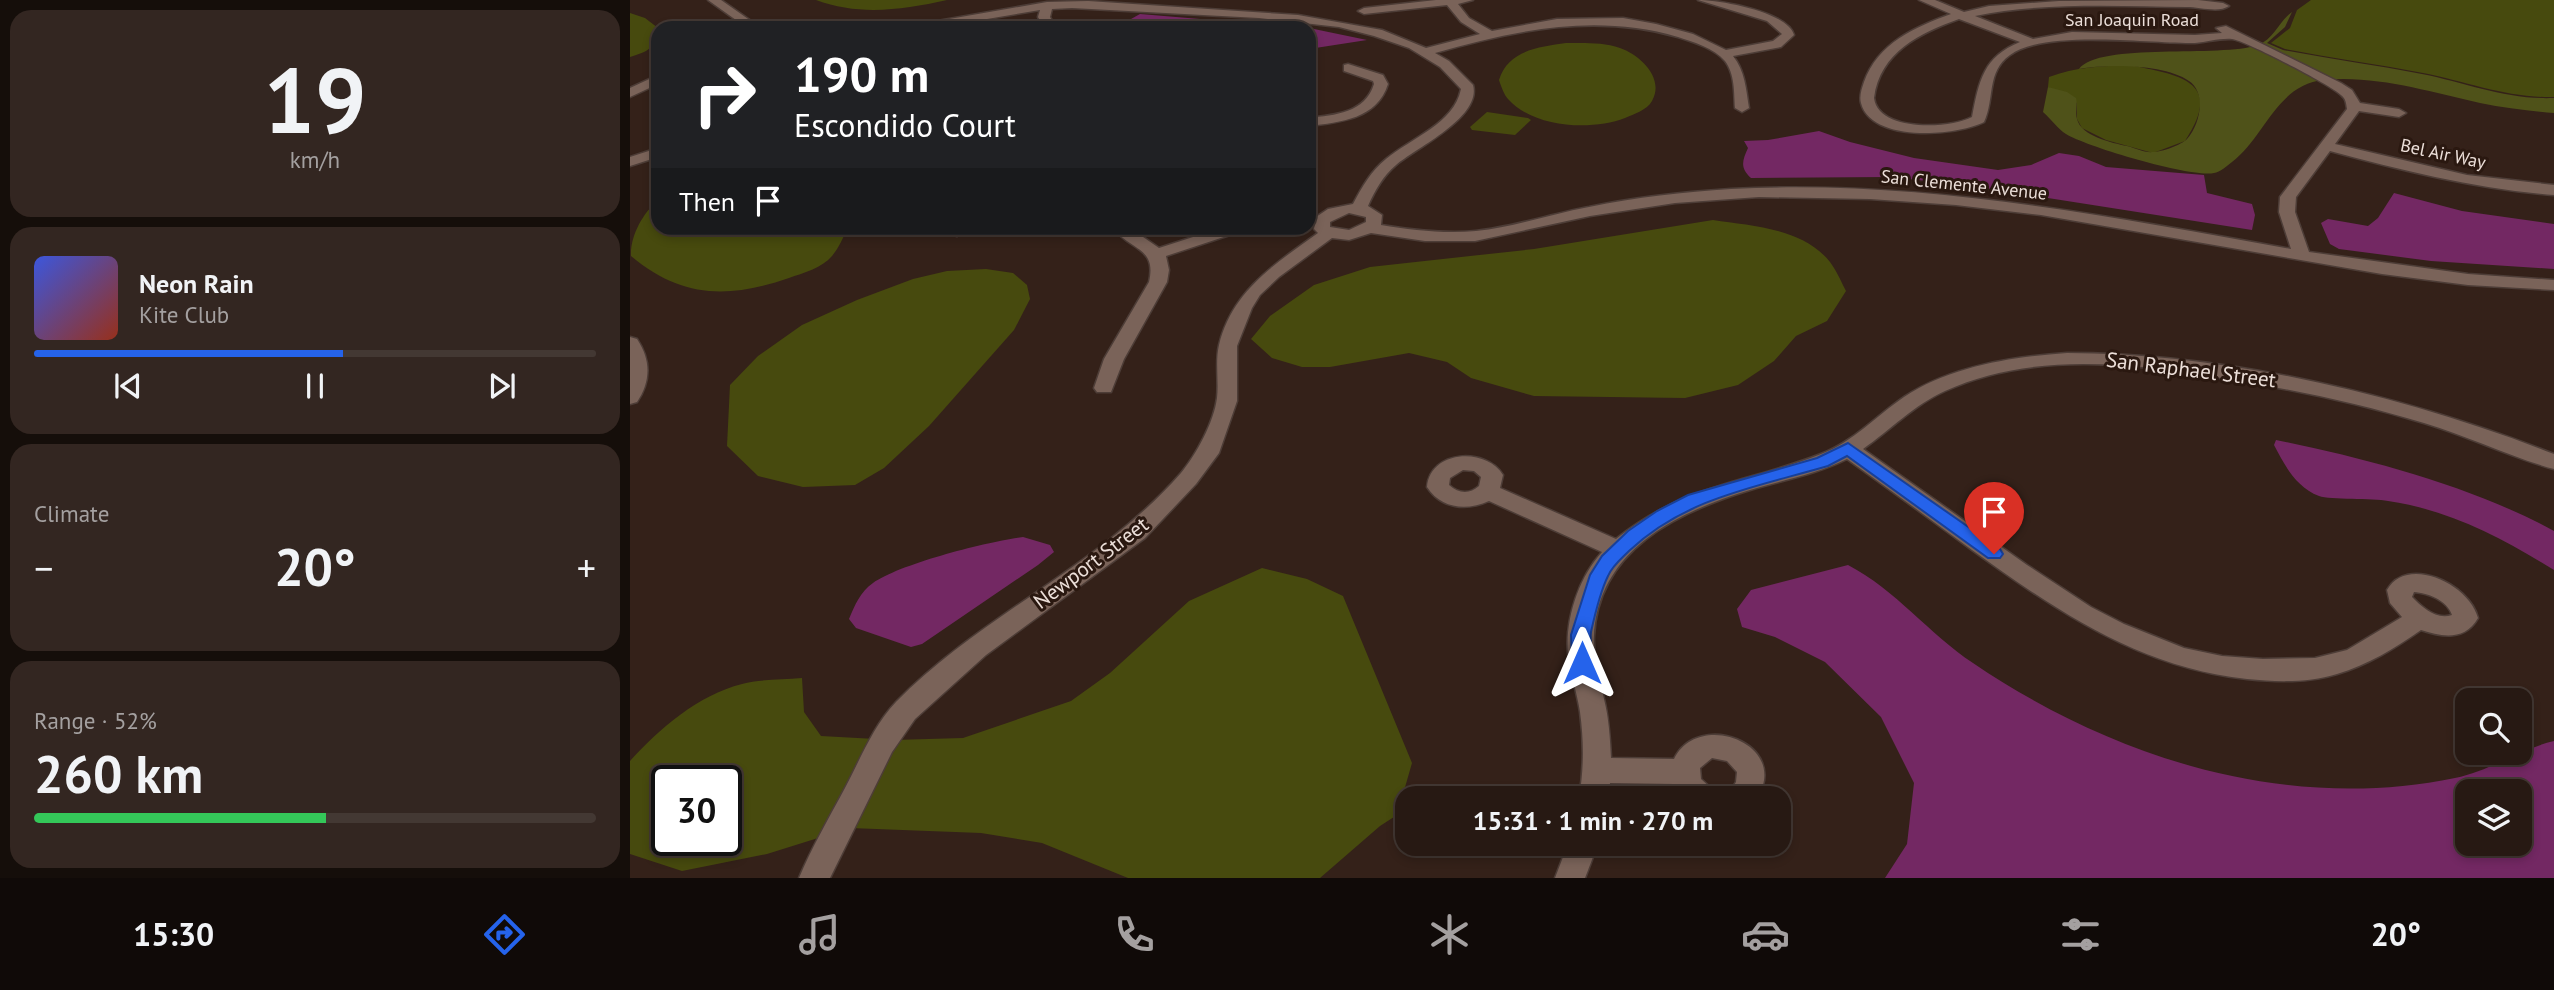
<!DOCTYPE html>
<html lang="en">
<head>
<meta charset="utf-8">
<style>
  body { margin:0; font-family:"PT Sans",sans-serif; background:#332621; color:#f1f3f6; height:100vh; display:flex; flex-direction:column; font-size:26px; white-space:nowrap }
  * { box-sizing:border-box; margin:0 }
  p { font-size:23px; color:#a4a0a0 }
  .icon { flex:none; width:38px; height:38px; fill:none; stroke:currentColor; stroke-width:2; stroke-linecap:round; stroke-linejoin:round }
  .map { position:relative; flex:1; overflow:hidden }
  .side { display:flex; flex-direction:column; gap:10px; padding:10px; background:#150e0a; width:630px }
  .side>* { flex:none }
  .top-card { position:absolute; left:21px; top:21px; width:665px; height:214px; border-radius:21px; box-shadow:0 4px 10px #0003,0 0 0 2px #433833; background:#202124; color:#fff; overflow:hidden }
  .tools { position:absolute; left:1825px; top:688px; display:grid; gap:14px }
  .tools a { display:grid; place-items:center; width:77px; height:77px; border-radius:14px; background:#271913; box-shadow:0 4px 10px #0003,0 0 0 2px #433833; font-size:35px }
  .speed { position:absolute; left:21px; top:765px; display:flex; gap:14px; font-size:35px; font-weight:700; text-align:center }
  .speed>* { display:grid; place-content:center; width:91px; height:91px; border-radius:50%; background:#271913; box-shadow:0 4px 10px #0003,0 0 0 2px #433833; line-height:1 }
  .speed .limit { border:4px solid #111; border-radius:10px; background:#fff; color:#111 }
  .pin { position:absolute; display:grid; place-items:center; width:60px; height:60px; color:#fff; margin:-72px -30px; border-radius:50% 50% 50% 0; rotate:-45deg; box-shadow:0 0 7px #0007 }
  .pin .icon { rotate:45deg }
  .me { position:absolute; width:77px; margin:-38px; rotate:0deg; stroke-linejoin:round; filter:drop-shadow(0 0 5px #0008) }
  .turn { display:flex; align-items:center; gap:24px; height:147px; padding:0 28px; font-size:32px }
  .turn .icon { width:91px; height:91px; stroke-width:2.5 }
  .turn b { display:block; font-size:49px; line-height:60px }
  .then { display:flex; align-items:center; height:66px; padding:0 28px; background:#0003; gap:14px; font-size:26px }
  .big { font-size:52px; font-weight:700; line-height:1.1 }
  .side .card { flex:1; display:flex; flex-direction:column; justify-content:center; gap:10px; min-width:0; padding:0 24px; border-radius:21px; background:#332621 }
  .side .dial { align-items:center; gap:0 }
  .dial b { font-size:91px; line-height:1 }
  .song { display:flex; align-items:center; gap:21px }
  .cover { width:84px; height:84px; border-radius:10px; background:linear-gradient(135deg,hsl(230 70% 55%),hsl(10 70% 35%)) }
  .played { height:7px; border-radius:4px; background:linear-gradient(90deg,#2563eb 55%,#433833 55%) }
  .keys { display:flex; justify-content:space-around; direction:ltr }
  .heat { display:flex; justify-content:space-between; align-items:center; font-size:38px; direction:ltr }
  .charge { height:10px; border-radius:5px; background:linear-gradient(90deg,#34c759 52%,#433833 0) }
  .trip { position:absolute; left:765px; top:786px; width:396px; height:70px; border-radius:21px; background:#271913; box-shadow:0 4px 10px #0003,0 0 0 2px #433833; font-weight:700; line-height:70px; text-align:center }
  .tabs { display:flex; height:112px; justify-content:space-around; align-items:center; background:#100a08; color:#a4a0a0 }
  .tabs .icon { width:49px; height:49px }
  .tabs .on { color:#2563eb }
  .tabs b { font-size:32px; color:#f1f3f6 }
  main { display:flex; flex:1; min-height:0 }
  .map>svg:first-child { display:block }
  .green { fill:#474a0e; fill-rule:evenodd }
  .forest { fill:#4f5219 }
  .water { fill:#732863; fill-rule:evenodd }
  .lines { fill:none; stroke-linecap:round; stroke-linejoin:round }
  .minor-casing { stroke:#4d3d37; stroke-width:3 }
  .minor { fill:#7a6359; fill-rule:evenodd }
  .route { fill:#2563eb; stroke:#184099; stroke-width:2 }
  .labels { text-anchor:middle; stroke-width:6; stroke-linejoin:round; paint-order:stroke }
  .far-street-label { font-size:18px; fill:#ecdfd9; stroke:#2a1810 }
  .street-label { font-size:21px; fill:#ecdfd9; stroke:#2a1810 }
</style>
</head>
<body>
<main>
<section class="side">
<div class="card dial"><b>19</b><p>km/h</p></div>
<div class="card">
<div class="song"><i class="cover"></i><div><b>Neon Rain</b><p>Kite Club</p></div></div>
<div class="played"></div>
<div class="keys"><svg class="icon" aria-label="previous" viewBox="0 0 24 24"><path d="M18 5L8 12l10 7zM5 5v14"/></svg><svg class="icon" aria-label="pause" viewBox="0 0 24 24"><path d="M8 5v14M16 5v14"/></svg><svg class="icon" aria-label="next" viewBox="0 0 24 24"><path d="M6 5l10 7-10 7zM19 5v14"/></svg></div>
</div>
<div class="card"><p>Climate</p>
<div class="heat"><a>−</a><b class="big">20°</b><a>+</a></div>
</div>
<div class="card"><p>Range · 52%</p><b class="big">260 km</b><div class="charge"></div></div>
</section>
<div class="map">
<svg width="1924" height="878" viewBox="0 0 1924 878">
  <rect width="100%" height="100%" fill="#342119"/>
  <g class="green">
    <path d="M186 0H317C272 10 229 16 186 0Z"/>
    <path d="M1681 0H1924V97C1877 98 1838 82 1793 73 1747 64 1701 58 1655 49L1641 43 1660 28 1667 10Z"/>
    <path d="M0 13 15 18 28 28C28 47 17 52 0 57Z"/>
    <path d="M936 43C954 43 973 42 990 48 1010 55 1035 78 1022 101 1017 110 1004 114 995 118 961 131 904 128 878 99 874 95 871 86 869 80 878 50 909 47 936 43Z"/>
    <path d="M1500 65C1547 75 1596 80 1555 141L1523 153 1476 140 1452 128 1447 119V103L1418 87 1419 77C1445 67 1472 66 1500 65Z"/>
    <path d="M857 112 898 118 901 120 885 135 842 130 840 127Z"/>
    <path d="M28 200V228H218C213 237 209 248 202 256 192 268 173 273 159 278 98 299 51 298 1 256 0 236 13 213 28 200Z"/>
    <path d="M1083 220C1122 226 1173 228 1200 262 1206 270 1211 281 1216 291L1197 321 1166 336 1144 361 1108 385 1055 398 904 396 841 378 817 362 779 353 700 367H672L642 358 621 339 640 316 684 285 740 267 904 249Z"/>
    <path d="M356 269 383 273 397 285 400 299 384 330 299 426 254 468 225 485 173 487 128 476 97 446 100 385 128 356 172 325 227 300 283 279 317 271Z"/>
    <path d="M632 568 677 579 713 596 782 763 767 815 750 826 690 878H498L412 843 351 833 220 828 137 854 52 871 0 854V761C29 729 68 695 112 684 130 679 152 680 172 678L174 712 191 736 264 740 333 738 441 701 480 673 559 601ZM37 780H96V840H37Z"/>
  </g>
  <path class="forest" d="M1662 12 1655 27 1637 43 1653 50C1699 59 1746 65 1792 74 1837 83 1877 100 1924 98V113C1899 111 1875 108 1850 103 1799 92 1747 75 1694 80 1647 84 1635 137 1602 162 1597 166 1590 172 1584 173 1562 178 1457 147 1436 134 1428 129 1421 119 1413 112L1418 87 1437 92 1446 98C1448 105 1445 112 1447 119 1451 136 1482 143 1497 146 1505 148 1515 153 1523 152 1532 152 1551 145 1557 139 1570 125 1577 93 1559 81 1534 64 1478 64 1449 69 1469 42 1591 58 1628 45 1644 39 1649 21 1662 12Z"/>
  <g class="water">
    <path d="M510 14 678 28H503L501 19Z"/>
    <path d="M679 28 684 29 737 40 679 49Z"/>
    <path d="M1189 131 1220 142 1284 158 1368 170 1401 165 1429 153 1449 156 1476 167 1574 175 1577 193 1622 204 1625 215 1622 230 1336 185 1258 177 1121 178C1110 168 1112 161 1118 148L1114 141 1138 140Z"/>
    <path d="M1764 193 1832 211 1924 224V269L1801 261 1709 249 1700 244 1691 223 1698 219 1738 226 1748 218Z"/>
    <path d="M1646 440C1736 458 1844 487 1924 531V570C1872 538 1820 510 1758 501 1743 498 1700 500 1689 496 1666 487 1655 466 1644 445Z"/>
    <path d="M393 537 420 545 424 552 408 565 292 644 281 647 226 628 219 619C225 605 230 592 243 583 269 564 359 541 393 537Z"/>
    <path d="M1218 565C1266 590 1299 634 1343 663 1483 758 1656 813 1825 778 1860 771 1890 749 1924 741V878H1255L1277 844 1284 783 1251 717 1195 662 1145 637 1112 627 1107 609 1121 590ZM1890 791V844H1838V791Z"/>
  </g>
  <g class="lines">
    <g class="minor-casing">
      <g id="minor">
        <path d="M78 0H91L121 21 139 28 113 25Z"/>
        <path d="M806 0H843L828 4 839 18 862 31 927 19 993 18 1026 24 1063 34 1096 50 1143 41 1152 34 1137 21 1068 0C1090 0 1158 12 1164 35L1151 47 1103 56C1115 71 1116 89 1119 108L1112 112 1105 108C1104 93 1105 74 1095 61 1084 48 1063 42 1048 37 966 13 885 30 805 53L819 61 843 85C852 117 786 148 766 165 753 176 745 190 738 206L752 215 751 225C782 230 814 234 846 231 884 227 921 214 959 207 1006 197 1054 192 1101 189 1290 179 1476 216 1661 249L1649 212 1650 197 1717 109C1716 103 1716 99 1711 95 1701 85 1614 40 1602 39 1590 38 1577 42 1565 43 1521 44 1415 29 1380 55 1356 72 1365 99 1354 122 1327 136 1241 143 1231 103 1229 96 1232 88 1234 82 1248 43 1285 27 1321 14L1289 0H1305L1334 12 1359 6 1429 1 1568 0 1593 3 1599 6C1589 13 1569 7 1557 7 1487 6 1413 2 1345 16L1403 39 1442 32 1565 35 1592 33 1586 28 1596 26 1711 83 1722 90 1730 103 1769 109 1776 113 1769 117 1729 111 1705 144 1837 175 1924 185V195C1847 189 1774 171 1700 151L1666 197 1665 212 1679 252 1838 274 1924 280V290L1838 285 1752 274 1411 215 1326 205 1240 199 1129 197 1045 203 960 216 845 241H795L741 233 719 240 702 238 649 277 630 295 622 308 607 346V401L589 453 566 484 515 538 356 655 285 719 262 752 200 878H169C182 847 199 818 215 788 230 760 243 726 266 702 351 615 470 566 551 473 566 455 584 422 587 398 589 381 585 362 589 345 602 291 645 264 688 233L684 229 686 217 698 209 723 204C732 187 741 171 756 159 781 138 824 124 831 89L810 67 779 48 744 36 709 27 629 18 442 8 422 9 420 17 426 28H414L408 17 410 10 304 28H277L279 26 417 2 458 1 668 15 752 30 796 48 850 34 831 22 817 5 734 14 728 11 734 8ZM1329 19 1390 42C1353 57 1349 81 1342 117 1320 129 1248 132 1244 98 1250 52 1290 33 1329 19ZM719 213 736 217V222L719 230 700 227V222Z"/>
        <path d="M718 64 753 75 758 84C747 119 711 122 679 126V118C705 115 735 113 744 84L743 81 714 71V65Z"/>
        <path d="M28 75V84L0 97V88Z"/>
        <path d="M28 148V157L0 166V157Z"/>
        <path d="M318 228H334L335 231 327 236 321 234Z"/>
        <path d="M483 228H500L529 248 591 228H614L612 231 536 256 539 270 537 282 494 359 481 392H467L464 388 474 359 519 282C527 247 501 251 483 228Z"/>
        <path d="M0 337 7 339C21 360 21 381 7 402L0 404Z"/>
        <path d="M1437 353C1597 353 1775 396 1924 454V469C1880 457 1838 436 1794 423 1731 404 1667 390 1602 380 1508 364 1405 350 1315 391 1284 405 1260 430 1233 449L1397 565 1461 607 1494 624 1554 648 1592 656 1633 659 1685 658 1717 650 1772 617 1760 603 1757 590C1776 555 1839 583 1848 618 1835 641 1812 637 1791 630 1765 648 1738 665 1707 674 1678 683 1647 682 1617 679 1510 668 1427 611 1342 550 1300 519 1259 489 1217 459 1187 474 1153 480 1120 490 1047 512 968 550 964 636 963 658 970 679 974 699 979 719 980 738 981 758L1044 759C1068 709 1161 744 1127 798H1096L1106 782 1107 772 1097 761 1082 758 1070 768 1071 779 1082 789 1087 798H1051L1044 784 980 783 979 798H949C954 769 954 741 950 712 947 692 940 673 938 653 935 619 949 577 972 552L859 501C837 511 811 509 797 487 800 450 856 447 873 475L870 488 986 539C1055 484 1114 484 1191 454 1223 442 1246 416 1274 397 1321 366 1382 357 1437 353ZM833 470 844 471 851 477 849 486C840 494 829 494 819 485L820 478ZM1784 592C1798 593 1817 600 1822 615 1806 620 1793 608 1782 597Z"/>
        <path d="M938 844H968L955 878H925Z"/>
      </g>
    </g>
    <use href="#minor" class="minor"/>
  </g>
  <path class="route" d="M1218 443 1370 549 1373 554 1370 558H1358L1217 456 1198 466C1126 487 1055 498 999 551 991 559 982 566 978 576 970 592 965 614 961 632 959 644 965 658 959 669L952 671 945 669 942 663 941 635 960 575 972 556 998 531 1027 511 1058 495 1187 458Z"/>
  <g class="labels">
    <g class="far-street-label">
      <text x="1502" y="26">San Joaquin Road</text>
      <text transform="translate(1813 154) rotate(12)" y="6">Bel Air Way</text>
      <text transform="translate(1334 185) rotate(6)" y="6">San Clemente Avenue</text>
    </g>
    <g class="street-label">
      <text transform="translate(1561 370) rotate(7)" y="7">San Raphael Street</text>
      <text transform="translate(461 563) rotate(-37)" y="7">Newport Street</text>
    </g>
  </g>
</svg>
<div class="tools">
<a><svg class="icon" aria-label="search" viewBox="0 0 24 24"><circle cx="10" cy="10" r="6"/><path d="M15 15l6 6"/></svg></a>
<a><svg class="icon" aria-label="layers" viewBox="0 0 24 24"><path d="M12 4l9 5-9 5-9-5zM3 14l9 5 9-5"/></svg></a>
</div>
<div class="speed"><div class="limit">30</div></div>
<div class="pin" style="left:1364px;top:554px;background:#d93025"><svg class="icon" aria-label="arrive" viewBox="0 0 24 24"><path d="M6 21V4h12l-3 4 3 4H6"/></svg></div>
<svg class="me" style="left:952px;top:663px" viewBox="-20 -20 40 40"><path d="M0-17L14 15 0 8-14 15z" fill="#2563eb" stroke="#fff" stroke-width="4"/></svg>
<div class="trip">15:31 · 1 min · 270 m</div>
<div class="top-card">
<div class="turn"><svg class="icon" aria-label="right" viewBox="0 0 24 24"><path d="M7 20v-9h11M14 6l5 5-5 5"/></svg><div><b>190 m</b>Escondido Court</div></div>
<div class="then">Then<svg class="icon" aria-label="arrive" viewBox="0 0 24 24"><path d="M6 21V4h12l-3 4 3 4H6"/></svg></div>
</div>
</div>
</main>
<nav class="tabs">
<b>15:30</b>
<svg class="icon on" aria-label="directions" viewBox="0 0 24 24"><path d="M12 3l9 9-9 9-9-9zM9 14v-3h6M13 9l2 2-2 2"/></svg>
<svg class="icon" aria-label="music" viewBox="0 0 24 24"><path d="M9 18V5l10-2v13"/><circle cx="6" cy="18" r="3"/><circle cx="16" cy="16" r="3"/></svg>
<svg class="icon" aria-label="phone" viewBox="0 0 24 24"><path d="M5 4h4l2 5-3 2q2 4 5 5l2-3 5 2v4C11 20 4 13 5 4z"/></svg>
<svg class="icon" aria-label="climate" viewBox="0 0 24 24"><path d="M12 3v18M4 7l16 10M4 17L20 7"/></svg>
<svg class="icon" aria-label="car" viewBox="0 0 24 24"><path d="M5 17H2v-5l4-1 3-4h7l3 4 3 1v5h-3M9 17h6M6 11h13"/><circle cx="7" cy="17" r="2"/><circle cx="17" cy="17" r="2"/></svg>
<svg class="icon" aria-label="filters" viewBox="0 0 24 24"><path d="M4 7h16M4 17h16"/><circle cx="9" cy="7" r="2"/><circle cx="15" cy="17" r="2"/></svg>
<b>20°</b>
</nav>
</body>
</html>
